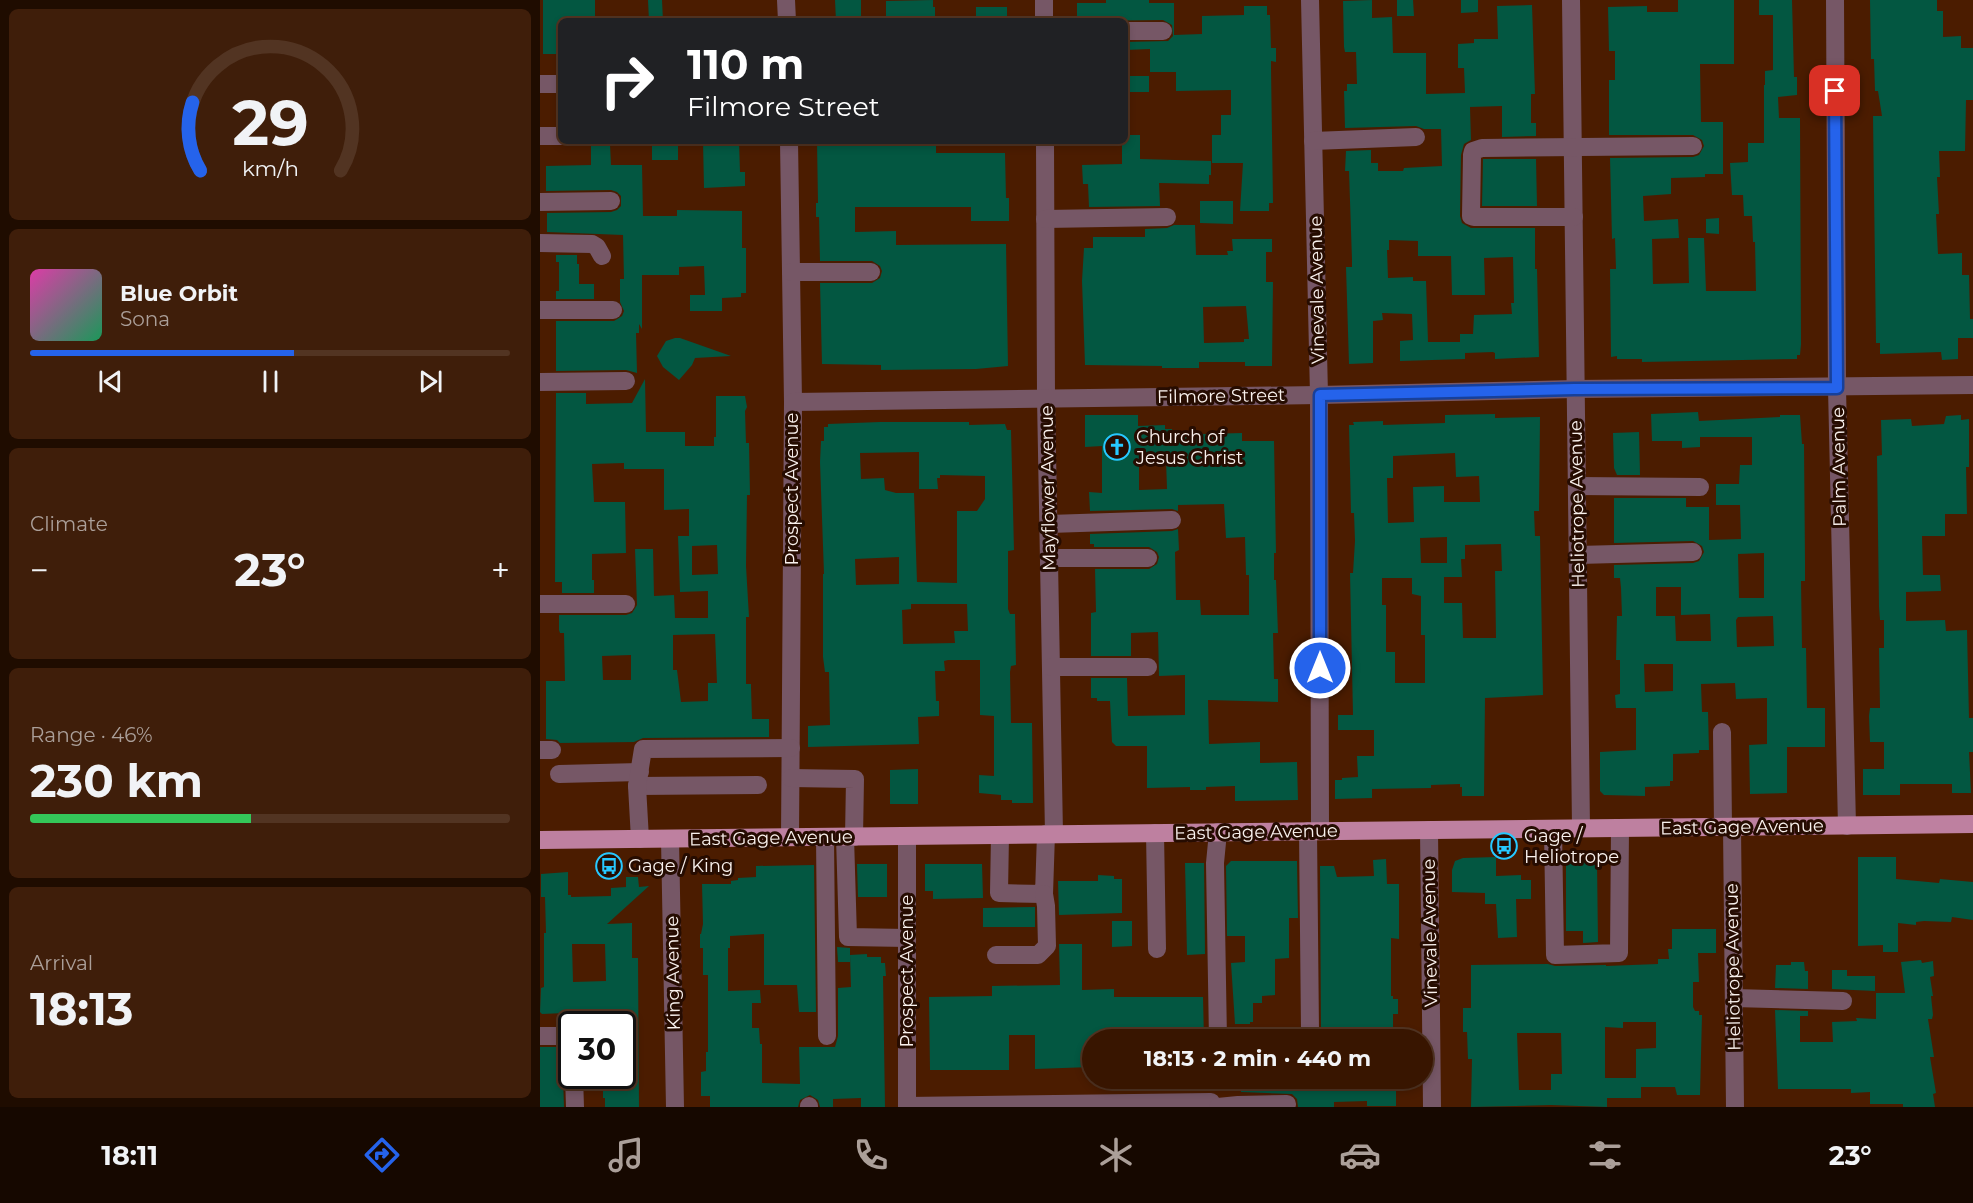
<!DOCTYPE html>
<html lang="en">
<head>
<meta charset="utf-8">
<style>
  body { margin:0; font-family:Montserrat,sans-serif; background:#3f1e0a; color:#f1f3f6; height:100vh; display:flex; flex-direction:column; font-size:22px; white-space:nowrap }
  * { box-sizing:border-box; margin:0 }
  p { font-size:20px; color:#ab9f99 }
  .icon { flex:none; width:33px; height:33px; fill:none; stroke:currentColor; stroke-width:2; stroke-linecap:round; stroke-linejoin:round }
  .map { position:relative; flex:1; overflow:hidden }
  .drawer { display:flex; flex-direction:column; gap:9px; padding:9px; background:#1f0c00; width:540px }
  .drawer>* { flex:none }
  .hud { position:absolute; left:18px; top:18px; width:570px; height:126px; border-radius:9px; box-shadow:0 3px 9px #0003,0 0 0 2px #523422; background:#202124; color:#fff; overflow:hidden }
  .speed { position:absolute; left:18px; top:1011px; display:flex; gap:12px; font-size:30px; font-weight:700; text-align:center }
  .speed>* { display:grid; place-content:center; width:78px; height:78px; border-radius:50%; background:#381500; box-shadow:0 3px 9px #0003,0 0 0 2px #523422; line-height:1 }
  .speed .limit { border:3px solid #111; border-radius:9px; background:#fff; color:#111 }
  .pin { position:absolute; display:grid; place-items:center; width:51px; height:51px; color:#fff; margin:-26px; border-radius:12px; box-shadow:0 3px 9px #0006 }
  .me { position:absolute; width:66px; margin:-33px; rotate:0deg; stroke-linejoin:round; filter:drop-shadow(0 0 4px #0008) }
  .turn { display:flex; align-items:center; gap:21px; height:126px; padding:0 30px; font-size:27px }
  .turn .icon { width:78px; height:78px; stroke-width:2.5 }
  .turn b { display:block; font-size:42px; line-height:51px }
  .big { font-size:45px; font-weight:700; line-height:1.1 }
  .drawer .widget { flex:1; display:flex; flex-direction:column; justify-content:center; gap:9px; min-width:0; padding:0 21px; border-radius:9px; background:#3f1e0a }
  .drawer .dial { align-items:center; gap:0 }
  .dial svg { height:156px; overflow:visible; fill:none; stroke:#523422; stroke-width:7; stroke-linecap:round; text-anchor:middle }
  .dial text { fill:#f1f3f6; stroke:none }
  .song { display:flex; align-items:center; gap:18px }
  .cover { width:72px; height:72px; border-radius:9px; background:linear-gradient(135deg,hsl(320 70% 55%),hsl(150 70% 35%)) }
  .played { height:6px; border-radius:3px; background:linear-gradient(90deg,#2563eb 55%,#523422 55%) }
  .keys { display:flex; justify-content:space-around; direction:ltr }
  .heat { display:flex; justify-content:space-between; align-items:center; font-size:33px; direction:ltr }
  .charge { height:9px; border-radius:4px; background:linear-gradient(90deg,#34c759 46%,#523422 0) }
  .trip { position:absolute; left:542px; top:1029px; width:351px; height:60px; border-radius:30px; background:#381500; box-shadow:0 3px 9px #0003,0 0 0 2px #523422; font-weight:700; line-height:60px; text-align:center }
  .dock { display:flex; height:96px; justify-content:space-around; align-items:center; background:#160800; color:#ab9f99 }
  .dock .icon { width:42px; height:42px }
  .dock .selected { color:#2563eb }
  .dock b { font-size:27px; color:#f1f3f6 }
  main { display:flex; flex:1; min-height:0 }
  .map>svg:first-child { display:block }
  .building { fill:#035741; fill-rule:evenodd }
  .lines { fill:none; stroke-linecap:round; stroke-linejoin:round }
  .minor { stroke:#765766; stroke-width:18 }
  .major { stroke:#be80a0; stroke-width:18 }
  .route-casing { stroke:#184099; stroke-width:15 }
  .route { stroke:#2563eb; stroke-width:10 }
  .labels { text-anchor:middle; stroke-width:6; stroke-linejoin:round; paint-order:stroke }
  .street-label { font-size:18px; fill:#f9f1ed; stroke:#260c01 }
  .poi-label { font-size:18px; fill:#f9f1ed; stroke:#260c01; text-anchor:start }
</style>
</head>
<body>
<main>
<section class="drawer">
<div class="widget dial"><svg viewBox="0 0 100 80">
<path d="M14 69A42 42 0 1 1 86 69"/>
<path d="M14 69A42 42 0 0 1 10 34" stroke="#2563eb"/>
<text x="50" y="56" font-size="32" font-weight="700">29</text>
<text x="50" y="72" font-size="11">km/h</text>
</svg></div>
<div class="widget">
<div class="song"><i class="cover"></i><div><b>Blue Orbit</b><p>Sona</p></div></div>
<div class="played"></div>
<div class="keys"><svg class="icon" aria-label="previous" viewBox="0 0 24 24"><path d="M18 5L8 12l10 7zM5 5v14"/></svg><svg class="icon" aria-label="pause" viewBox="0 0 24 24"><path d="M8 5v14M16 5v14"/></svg><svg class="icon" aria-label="next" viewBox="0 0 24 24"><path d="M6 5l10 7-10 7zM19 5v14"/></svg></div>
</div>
<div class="widget"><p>Climate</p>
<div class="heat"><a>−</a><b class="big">23°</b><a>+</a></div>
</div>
<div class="widget"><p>Range · 46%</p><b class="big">230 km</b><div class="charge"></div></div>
<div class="widget"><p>Arrival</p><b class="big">18:13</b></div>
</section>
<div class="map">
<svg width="1433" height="1107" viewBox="0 0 1433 1107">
  <rect width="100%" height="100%" fill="#4b1c00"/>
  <g class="building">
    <path d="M3 0H55V21H21V54H3Z"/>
    <path d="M108 0H122L123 21H109Z"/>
    <path d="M295 0H321V21H296Z"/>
    <path d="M393 0V7H395V21H346V1Z"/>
    <path d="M566 0H609V3H634V35L662 34V16L704 15V6H727V15H730L731 48H736V62L731 61V68L733 203H729V211H700L703 163H672V135H681V115H691V90L636 91V72H610V49L585 50V42L628 41 633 36 632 25 623 20 542 21V16H537V3H566Z"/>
    <path d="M832 0V18L852 17 853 53H886V94L925 93 924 68H918V44L934 43V39H958L957 6 992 5 995 94H991V123H996V136L962 137V106L930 107 931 140 924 144 921 155 920 216 922 223 931 228H995V269H997L999 357 955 359V353L953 352 925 353V359L860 361V341L873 340 872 314 842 313 843 320 833 321V363L809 364 806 267H812V260L809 171H805L806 151 831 150V163H838V171H863L864 168 902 166 901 129H884L876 126 805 128 804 91H807V84H817L816 52H805L804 47 803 1ZM849 240 878 241V256H911L912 295H945L944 258 973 257 974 303H971L972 314 934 315 933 334H920V342H888L886 281H873V277L848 278 847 250H849Z"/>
    <path d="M857 0H873L874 16H857Z"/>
    <path d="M921 0H938V12L921 13Z"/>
    <path d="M1138 0H1194V64H1160L1161 122H1183V174H1165V177L1131 178V194L1103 196 1104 221 1138 219 1139 238 1112 239 1113 284 1149 283 1148 238H1164L1166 291H1216L1215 242H1213L1212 216H1204L1203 195H1192L1190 163 1208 162V143H1224V85H1225V71L1233 70V15H1219V0H1252L1254 77H1257V95L1238 97 1239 118H1260L1261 344 1260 355H1257V359L1102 362V359H1077V356L1071 357 1070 269H1076L1075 238 1072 239 1070 158 1153 157 1159 155 1164 146 1162 140 1153 135H1069V80H1075V51H1069L1068 7 1107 6V12H1138Z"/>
    <path d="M1330 0H1397V11H1403V37L1421 36V48H1433V100H1426L1425 151H1399L1400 177H1397L1399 214H1396L1398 254 1422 253V275H1429L1430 319H1433V338H1418V359L1402 360 1401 352 1340 354V343H1336L1333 116H1342L1338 91H1335L1334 59H1331Z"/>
    <rect x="436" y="7" width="31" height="14"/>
    <rect x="585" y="76" width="24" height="16"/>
    <path d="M585 135H600V159L671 161V175H669V184L619 183 620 206 549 207 548 184H543L542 165 582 164V141H585Z"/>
    <rect x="112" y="141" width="26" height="19"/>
    <path d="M163 141H199L200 172H205V186L164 188Z"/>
    <path d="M277 141H389L396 142V153H465L466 198H469V221H431V207H315V232L356 231V245L466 244 468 366 436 369 341 370V365L282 364 280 283H332L340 278 342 271 340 266 332 261H280L279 217H276V203H278Z"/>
    <path d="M51 144H70L71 165H102L103 216H137V210L202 211V248H206V293H201V297L182 298V311H150V295H165L164 266 139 267V275H102V329L99 324V333H96L97 373 86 370 16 371V321H74L82 316 84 311 80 302V279H84L83 235 7 232V213L71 212 77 210 81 206V196L77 192 71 190 6 191V166L51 165Z"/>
    <path d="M943 159H996L997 206H942Z"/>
    <path d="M660 201H693V224L660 223Z"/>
    <path d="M1179 218V234L1166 233V219Z"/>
    <path d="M634 225H655L656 255H688L687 251H693L692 239H732V252H726V282H733L732 366H705V362H659V368H622V366L545 365 542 281 544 248H553V237H605V229L627 228ZM706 306 709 339H704V342L664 343 663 307Z"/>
    <path d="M16 255H37V264H39V284H54V299H16V291H19V262H16Z"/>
    <path d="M135 338H140L191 356 155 358 152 365 139 380 123 367 117 356 126 341Z"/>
    <path d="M105 379 106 432H145V446H174V437H176V396H205L207 407 205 411 206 443H209L210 495H207L206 566 209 617H206V684H211V687L212 719H229V737L103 738 94 742 20 743 17 740 6 739V681H25L24 633H20L19 630V615H86L92 613 97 605 95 549H113L114 596 134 595 135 618H168V591L140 592 138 536H149V509L124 510V469H84V463L52 464 54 502H85L86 553 52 554V580H54V593H22V582H15L16 393H46V404L92 403ZM177 545 178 574 152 575V546ZM175 634 177 683H168V701L141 702 137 670H133V635ZM91 655V680H63L62 656Z"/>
    <path d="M1158 412 1159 421 1240 417V415H1260L1262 444H1264L1265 560V581H1261L1262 648H1266L1267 708H1285V747H1247V793L1210 794 1209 745 1227 744V698L1196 699 1195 683 1161 684 1162 712H1168L1169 750H1159V753L1133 754V781H1130V786L1105 787V796L1064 795 1060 791V752L1096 750V708H1076L1075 695 1080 694V660H1076L1077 616H1082L1081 588 1080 578H1074V565L1153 563 1159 561 1164 552 1162 546 1153 541 1074 543V498H1146V507H1169V540L1201 539 1200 505H1176V484H1199L1200 465H1212V437H1160V447L1142 448V441H1112L1111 414ZM1224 553V598H1199L1198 554ZM1116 587H1141V615L1170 614 1171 641H1136L1135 616H1116ZM1233 616 1234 646 1197 647 1196 620 1198 617ZM1104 664H1133V691L1105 692Z"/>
    <path d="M955 414V418L1000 417 999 511H994L995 536H1000L1003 695 945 698 944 796H922V787H920V784L891 785V788L832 789V798L795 799V780H802V778L818 777 817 756H834V730H798V715H813L810 573H813L815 541 814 513H811L809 425H814L813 422 843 421V425L905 423V415ZM915 453 916 477 939 476 940 502H904V486L873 487 874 522 848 523 847 478H853V456ZM907 537V563H881L880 538ZM961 544 962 571H955L956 638H923L922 603H904V577H922L921 559H925V545ZM842 578H872V594L881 596V635H885V683H855V652H846V605H842Z"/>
    <path d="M545 415H598V426L625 425V429H632V435L702 433V441H734L736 553H734V580H736L738 633H733L734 679H738V702L668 700 669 744 720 742V763L757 762 758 800 695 801V786L666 787V790H650V787L607 788V746H576L572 742 570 701H557V698H551V678H587L588 716 645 715V675L619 676 618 632 591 633V656H551V613L556 612 555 569H609L617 564 619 557 617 552 609 547H554V544H550V534L632 531 638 529 639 550 635 552 636 600H660L661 615H709V575H706L705 537 686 538 684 504 638 505V511L632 509 550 511 549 492 562 493V446L545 447ZM626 460 627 489 599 490V461Z"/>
    <path d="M1421 415V420L1429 419V467H1426L1427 514H1405V536H1382L1383 575H1400L1401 591 1366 592V621L1405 620 1406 631 1427 630 1429 718H1433V752H1429L1431 793H1412V784H1360V795H1323V769H1344V742H1330L1329 716 1330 708H1340L1339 648H1344V620H1340L1339 607 1337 456 1342 455 1341 420 1371 419 1372 426 1404 424 1406 416Z"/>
    <path d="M340 422H429V425L465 424 467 430H471L474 550 468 551V609L470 614H475L476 665 471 666 470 672 471 723H492L493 803H472V800H461V795L439 793V775L454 776V716L440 715V660H408L404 661 405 671H395L396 701H399V716L378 717 379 744 268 747V726L290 725 289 672H285L283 657V574H284L280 462 281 441H284V427H288V424ZM379 452V489H398L397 478H400V475L445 476V499L437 511H417V583L377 582 374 493H356L345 490 344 478 321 479 320 453ZM359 557V584L316 585 315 559ZM371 604H427L428 631H414L415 643 363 644 362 610 371 609Z"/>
    <path d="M1099 432 1100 475H1077L1074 468 1073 433Z"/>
    <path d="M378 769V804H350V770Z"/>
    <path d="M956 857V876L981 875V880H991V899H976L977 937 958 938 956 904H945V893L912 892V870L915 861 923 858Z"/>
    <path d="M1318 857H1356V879L1399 883 1400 879 1433 882V920L1412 917 1411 922 1384 921 1376 922V925L1358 923V952H1343V945L1318 946Z"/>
    <path d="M846 859 847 884H859V939L851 938V996H853V999H858V1014H853V1040H818L819 1036 793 1037V1031H781L780 866H794L797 877 834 876 833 860Z"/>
    <path d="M691 861H757L758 918H749V958L735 959V995L722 996V1003H713V1022H710V1024H695L691 963 705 962V936H687L686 866Z"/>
    <path d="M1057 861 1058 942 1043 943V931H1026V862Z"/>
    <path d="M645 863H664L665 954 647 955Z"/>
    <path d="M317 864H347V897H318Z"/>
    <path d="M385 864H442L443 898 393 899V891H385Z"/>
    <path d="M274 865 276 1012H259L257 985H224V934L190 936V948H188V991L220 990 221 1003H212V1028H219L220 1044H222V1083L260 1084 259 1047H295L298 1036V988L311 987 310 955 327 954V957H341V963H345L346 976H343L345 1107H321V1098L293 1099V1107H280L278 1100 270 1095 260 1100 258 1107H170V1096H161V1072L166 1071V1052H168V975H163V948H160V934H161L163 924 162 884H191V881L198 880V878L216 877V866Z"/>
    <path d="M28 872V895H31V897L71 896V888L86 887V877H98L99 887 109 886 67 924 92 923V958H98L99 1107H65V1098H63V1078H82V1024L25 1025V1013L2 1014 0 1012 1 988 4 987V933H6L5 897H1V874ZM32 944H65L66 981 33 982Z"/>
    <path d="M558 875 574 876V879H582V913L519 915 518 881H558Z"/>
    <path d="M495 907V927H443V908Z"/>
    <path d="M572 921H592V946L572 947Z"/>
    <path d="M1132 929H1176V953H1158L1159 982H1153V1007L1155 1011H1159V1015H1162L1160 1095H1137L1135 1087H1101V1098H1067V1107L1011 1105 931 1107 932 1059H928L927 1032H923V1008H931V965L1008 964 1015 966 1066 965V966L1118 964V959H1129L1128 949H1132ZM1083 1022H1116V1048L1096 1049V1078H1065V1027L1083 1028ZM977 1033H1021L1022 1074H1011V1090H979Z"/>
    <path d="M519 944H542V990L574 989V997H663L664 1040H550L551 1067 495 1069V1035H469V1070H390L389 997 452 996V986L520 985Z"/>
    <path d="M297 947 310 948V962H298Z"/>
    <path d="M1381 960 1382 963 1393 961 1394 976 1390 977 1393 996H1391L1393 1015 1392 1019H1388L1394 1057H1390L1396 1093 1393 1094 1395 1107H1363V1104H1330V1092L1311 1093V1089H1238L1235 1010 1268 1011V1016H1260V1042H1293L1292 1022 1317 1021 1316 1018 1336 1019V993H1365L1361 962Z"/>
    <path d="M1251 962H1264L1265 971H1268V989L1235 988 1236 965H1251Z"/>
    <path d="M1292 970H1307V976H1335V991L1292 989Z"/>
    <path d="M0 1047H19V1076H23L24 1107H0Z"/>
    <path d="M701 1078H767V1086L795 1085V1078H812V1086H838V1078H856V1106H827V1101L794 1102V1107H758L757 1099 752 1094 701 1092Z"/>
  </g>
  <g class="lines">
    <g class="minor">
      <path d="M246 0 247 21"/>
      <path d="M504 0V21"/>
      <path d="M770 0 779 395 780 831"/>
      <path d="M1031 0 1041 828"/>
      <path d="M1295 0 1297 388 1307 826"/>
      <path d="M585 31H623"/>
      <path d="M0 84H21"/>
      <path d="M0 136H21"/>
      <path d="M249 141 253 402 250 837"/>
      <path d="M505 141 506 398 514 834"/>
      <path d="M773 141 876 137"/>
      <path d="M0 202 71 201"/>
      <path d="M1034 217H934L931 216 932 155 933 151 942 148 1153 146"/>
      <path d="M505 219 627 217"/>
      <path d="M0 243 52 244 57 247 62 256"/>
      <path d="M251 272H331"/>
      <path d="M0 310H73"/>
      <path d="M0 382 86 381"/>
      <path d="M253 402 779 395 1034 389 1433 385"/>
      <path d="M1037 486 1160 487"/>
      <path d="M509 524 632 520"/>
      <path d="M1038 555 1153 552"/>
      <path d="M509 558H608"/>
      <path d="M0 604H86"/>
      <path d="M511 667H608"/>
      <path d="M1182 732 1183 827"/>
      <path d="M0 750H12"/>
      <path d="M19 774 100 772"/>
      <path d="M251 778 315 779 314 837"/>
      <path d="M97 786 218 785"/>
      <path d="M1192 827 1195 1107"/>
      <path d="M1013 829 1015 955 1079 953 1080 828"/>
      <path d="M889 830 892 1107"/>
      <path d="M768 831 770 1032"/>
      <path d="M678 832 675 863 678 1040"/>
      <path d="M615 833 617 949"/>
      <path d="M460 835 459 893 504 894 506 834"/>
      <path d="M285 837 287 1036"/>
      <path d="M305 837 308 937 367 938"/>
      <path d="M100 839 97 786 103 749 251 748"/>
      <path d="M130 839 135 1107"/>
      <path d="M456 955H498L507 946 506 906 504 894"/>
      <path d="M1194 998 1303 1001"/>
      <path d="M0 1036H32"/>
      <path d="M34 1076 35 1107"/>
      <path d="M269 1106V1107"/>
      <path d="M367 1106 671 1102V1107"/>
      <path d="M367 1107V836"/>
      <path d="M678 1107 698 1105 747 1104"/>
    </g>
    <path class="major" d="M0 840 1433 824"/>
  </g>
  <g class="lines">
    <g class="route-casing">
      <path id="route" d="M780 668V395L1034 389 1297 388 1295 91"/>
    </g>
    <use href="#route" class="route"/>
  </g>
  <defs>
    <g id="church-ring" transform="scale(1.35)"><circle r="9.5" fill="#260c01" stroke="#27c8ff" stroke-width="1.5"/><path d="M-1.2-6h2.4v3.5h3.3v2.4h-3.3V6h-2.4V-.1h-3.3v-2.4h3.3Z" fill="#27c8ff"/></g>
    <g id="bus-ring" transform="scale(1.35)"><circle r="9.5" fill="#260c01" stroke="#27c8ff" stroke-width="1.5"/><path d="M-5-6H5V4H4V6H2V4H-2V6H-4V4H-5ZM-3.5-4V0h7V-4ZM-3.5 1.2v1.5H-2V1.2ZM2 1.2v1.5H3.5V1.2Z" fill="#27c8ff"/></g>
  </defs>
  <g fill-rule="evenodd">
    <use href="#church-ring" x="577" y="447"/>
    <use href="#bus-ring" x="964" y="846"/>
    <use href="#bus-ring" x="69" y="866"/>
  </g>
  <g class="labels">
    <g class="street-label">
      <text transform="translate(777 290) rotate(-91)" y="6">Vinevale Avenue</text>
      <text transform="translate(681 396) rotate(-1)" y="6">Filmore Street</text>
      <text transform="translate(1299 467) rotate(-91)" y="6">Palm Avenue</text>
      <text transform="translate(508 488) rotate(-91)" y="6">Mayflower Avenue</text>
      <text transform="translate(252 489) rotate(-90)" y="6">Prospect Avenue</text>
      <text transform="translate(1037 504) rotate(-91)" y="6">Heliotrope Avenue</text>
      <text transform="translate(1202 827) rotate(-1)" y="6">East Gage Avenue</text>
      <text transform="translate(716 832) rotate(-1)" y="6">East Gage Avenue</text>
      <text transform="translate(231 838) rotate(-1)" y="6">East Gage Avenue</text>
      <text transform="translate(890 933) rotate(-91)" y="6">Vinevale Avenue</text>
      <text transform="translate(1193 967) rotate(-91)" y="6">Heliotrope Avenue</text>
      <text transform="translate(367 971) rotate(-90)" y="6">Prospect Avenue</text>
      <text transform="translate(133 973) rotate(-91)" y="6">King Avenue</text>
    </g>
    <g class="poi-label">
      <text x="596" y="443">Church of<tspan x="596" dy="21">Jesus Christ</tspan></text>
      <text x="984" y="842">Gage /<tspan x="984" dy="21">Heliotrope</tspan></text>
      <text x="88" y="872">Gage / King</text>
    </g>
  </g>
</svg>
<div class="speed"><div class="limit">30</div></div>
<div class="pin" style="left:1295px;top:91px;background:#d93025"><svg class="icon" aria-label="arrive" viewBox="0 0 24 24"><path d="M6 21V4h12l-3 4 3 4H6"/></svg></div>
<svg class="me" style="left:780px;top:668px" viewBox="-20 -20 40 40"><circle r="17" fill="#2563eb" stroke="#fff" stroke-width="3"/><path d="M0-11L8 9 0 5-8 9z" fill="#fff"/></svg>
<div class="trip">18:13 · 2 min · 440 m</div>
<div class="hud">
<div class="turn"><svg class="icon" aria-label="right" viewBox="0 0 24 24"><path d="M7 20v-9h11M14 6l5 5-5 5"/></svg><div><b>110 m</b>Filmore Street</div></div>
</div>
</div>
</main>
<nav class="dock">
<b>18:11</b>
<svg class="icon selected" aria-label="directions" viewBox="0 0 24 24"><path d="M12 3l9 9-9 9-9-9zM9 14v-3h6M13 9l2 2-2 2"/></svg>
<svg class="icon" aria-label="music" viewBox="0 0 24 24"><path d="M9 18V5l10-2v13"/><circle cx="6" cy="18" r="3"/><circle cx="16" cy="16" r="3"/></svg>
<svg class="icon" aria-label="phone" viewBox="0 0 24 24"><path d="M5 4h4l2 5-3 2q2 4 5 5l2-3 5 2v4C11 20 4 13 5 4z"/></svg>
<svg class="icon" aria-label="climate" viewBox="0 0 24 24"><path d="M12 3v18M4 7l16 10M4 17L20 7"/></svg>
<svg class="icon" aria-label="car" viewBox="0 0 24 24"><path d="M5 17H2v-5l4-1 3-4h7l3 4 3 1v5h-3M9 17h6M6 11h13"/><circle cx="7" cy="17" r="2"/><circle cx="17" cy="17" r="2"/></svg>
<svg class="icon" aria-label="filters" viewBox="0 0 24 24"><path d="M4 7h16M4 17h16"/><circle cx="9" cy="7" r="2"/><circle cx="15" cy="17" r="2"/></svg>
<b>23°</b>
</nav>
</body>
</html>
